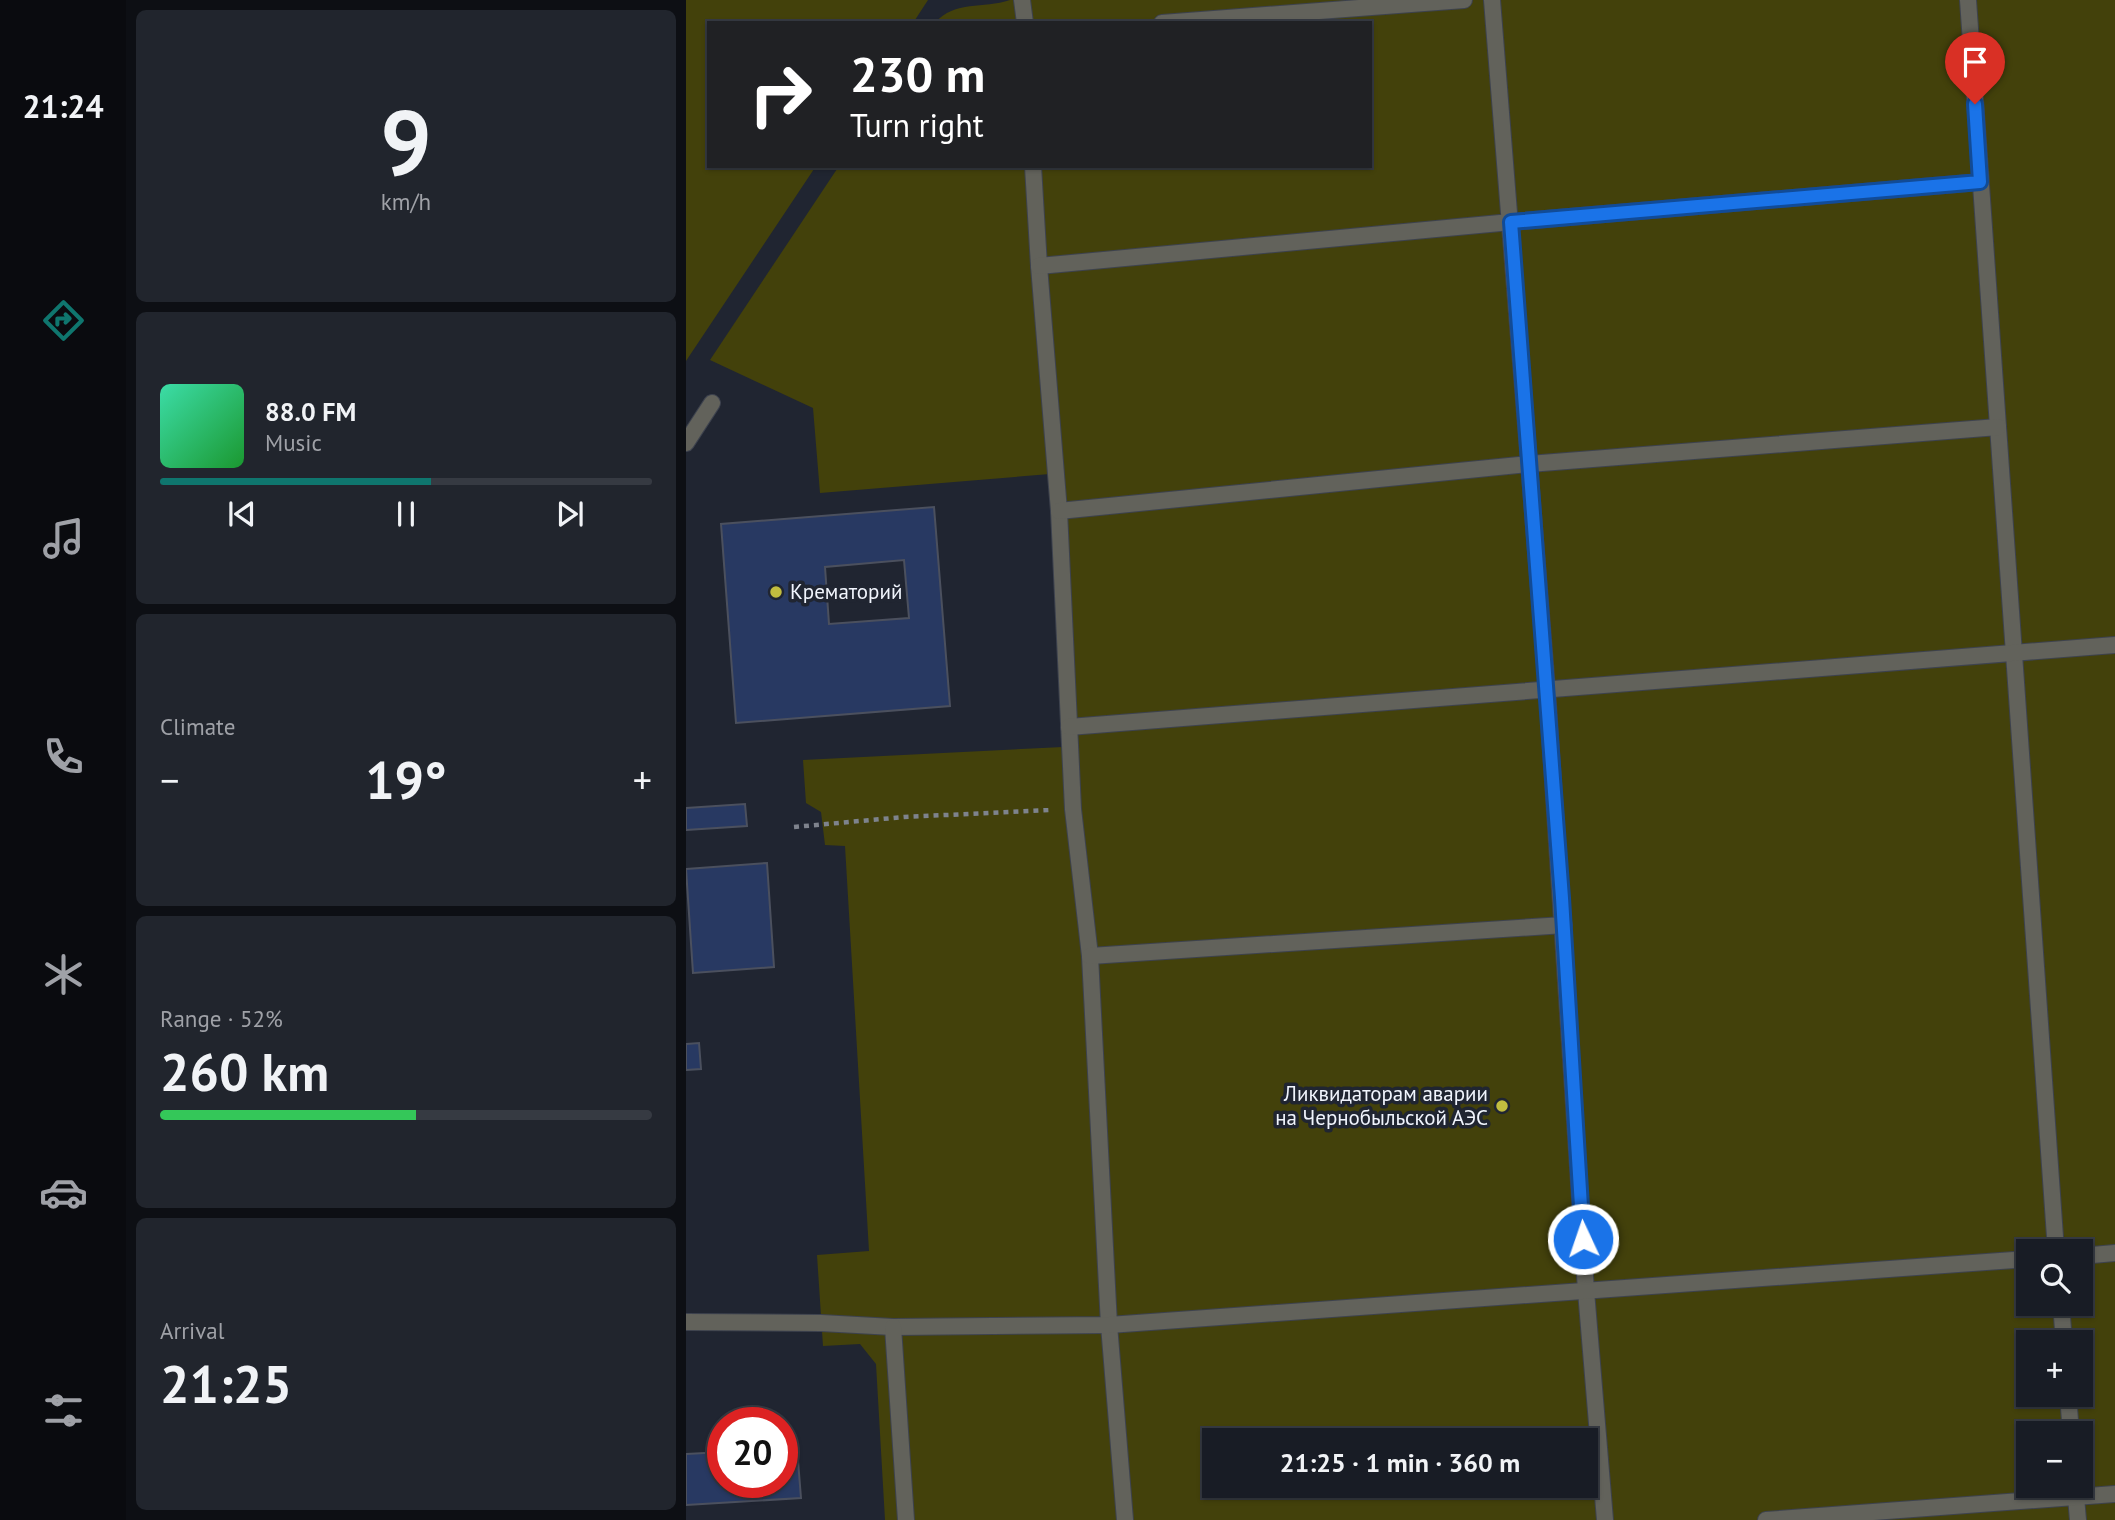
<!DOCTYPE html>
<html lang="en">
<head>
<meta charset="utf-8">
<style>
  body { margin:0; font-family:"PT Sans",sans-serif; background:#21252d; color:#f1f3f6; height:100vh; display:flex; flex-direction:column; font-size:26px; white-space:nowrap }
  * { box-sizing:border-box; margin:0 }
  p { font-size:23px; color:#9fa1a7 }
  .icon { flex:none; width:38px; height:38px; fill:none; stroke:currentColor; stroke-width:2; stroke-linecap:round; stroke-linejoin:round }
  .map { position:relative; flex:1; overflow:hidden }
  .sheet { display:flex; flex-direction:column; gap:10px; padding:10px; background:#0d0f14; width:560px }
  .sheet>* { flex:none }
  .top-card { position:absolute; left:21px; top:21px; width:665px; height:147px; border-radius:0px; box-shadow:0 2px 5px #0004,0 0 0 2px #363a42; background:#202124; color:#fff; overflow:hidden }
  .controls { position:absolute; left:1330px; top:1239px; display:grid; gap:14px }
  .controls a { display:grid; place-items:center; width:77px; height:77px; border-radius:0px; background:#181c25; box-shadow:0 2px 5px #0004,0 0 0 2px #363a42; font-size:35px }
  .speed { position:absolute; left:21px; top:1407px; display:flex; gap:14px; font-size:35px; font-weight:700; text-align:center }
  .speed>* { display:grid; place-content:center; width:91px; height:91px; border-radius:50%; background:#181c25; box-shadow:0 2px 5px #0004,0 0 0 2px #363a42; line-height:1 }
  .speed .limit { border:10px solid #d22; background:#fff; color:#111 }
  .pin { position:absolute; display:grid; place-items:center; width:60px; height:60px; color:#fff; margin:-72px -30px; border-radius:50% 50% 50% 0; rotate:-45deg; box-shadow:0 0 7px #0007 }
  .pin .icon { rotate:45deg }
  .me { position:absolute; width:77px; margin:-38px; rotate:357deg; stroke-linejoin:round; filter:drop-shadow(0 0 5px #0008) }
  .turn { display:flex; align-items:center; gap:24px; height:147px; padding:0 28px; font-size:32px }
  .turn .icon { width:91px; height:91px; stroke-width:2.5 }
  .turn b { display:block; font-size:49px; line-height:60px }
  .big { font-size:52px; font-weight:700; line-height:1.1 }
  .sheet .tile { flex:1; display:flex; flex-direction:column; justify-content:center; gap:10px; min-width:0; padding:0 24px; border-radius:10px; background:#21252d }
  .sheet .dial { align-items:center; gap:0 }
  .dial b { font-size:91px; line-height:1 }
  .song { display:flex; align-items:center; gap:21px }
  .cover { width:84px; height:84px; border-radius:10px; background:linear-gradient(135deg,hsl(160 70% 55%),hsl(130 70% 35%)) }
  .played { height:7px; border-radius:4px; background:linear-gradient(90deg,#0f766e 55%,#363a42 55%) }
  .keys { display:flex; justify-content:space-around; direction:ltr }
  .heat { display:flex; justify-content:space-between; align-items:center; font-size:38px; direction:ltr }
  .charge { height:10px; border-radius:5px; background:linear-gradient(90deg,#34c759 52%,#363a42 0) }
  .trip { position:absolute; left:516px; top:1428px; width:396px; height:70px; border-radius:0px; background:#181c25; box-shadow:0 2px 5px #0004,0 0 0 2px #363a42; font-weight:700; line-height:70px; text-align:center }
  main { display:flex; flex:1; min-height:0 }
  .dock { display:flex; flex-direction:column; width:126px; justify-content:space-around; align-items:center; background:#0a0b0f; color:#9fa1a7 }
  .dock .icon { width:49px; height:49px }
  .dock .active { color:#0f766e }
  .dock b { font-size:32px; color:#f1f3f6 }
  .map>svg:first-child { display:block }
  .green { fill:#43410b; fill-rule:evenodd }
  .building { fill:#283962; stroke:#4b505e; stroke-width:2; fill-rule:evenodd }
  .lines { fill:none; stroke-linecap:round; stroke-linejoin:round }
  .service-casing { stroke:#3d424e; stroke-width:18 }
  .path { stroke:#7e838d; stroke-width:4.5; stroke-dasharray:5 5; stroke-linecap:butt }
  .service { stroke:#62625b; stroke-width:16 }
  .route-casing { stroke:#114b97; stroke-width:18 }
  .route { stroke:#1a73e8; stroke-width:12 }
  .poi-dot { fill:#c2bd3f; stroke:#202531; stroke-width:2.5 }
  .labels { text-anchor:middle; stroke-width:7; stroke-linejoin:round; paint-order:stroke }
  .poi-label { font-size:21px; fill:#f1f5fd; stroke:#202531; text-anchor:start }
</style>
</head>
<body>
<main>
<nav class="dock">
<b>21:24</b>
<svg class="icon active" aria-label="directions" viewBox="0 0 24 24"><path d="M12 3l9 9-9 9-9-9zM9 14v-3h6M13 9l2 2-2 2"/></svg>
<svg class="icon" aria-label="music" viewBox="0 0 24 24"><path d="M9 18V5l10-2v13"/><circle cx="6" cy="18" r="3"/><circle cx="16" cy="16" r="3"/></svg>
<svg class="icon" aria-label="phone" viewBox="0 0 24 24"><path d="M5 4h4l2 5-3 2q2 4 5 5l2-3 5 2v4C11 20 4 13 5 4z"/></svg>
<svg class="icon" aria-label="climate" viewBox="0 0 24 24"><path d="M12 3v18M4 7l16 10M4 17L20 7"/></svg>
<svg class="icon" aria-label="car" viewBox="0 0 24 24"><path d="M5 17H2v-5l4-1 3-4h7l3 4 3 1v5h-3M9 17h6M6 11h13"/><circle cx="7" cy="17" r="2"/><circle cx="17" cy="17" r="2"/></svg>
<svg class="icon" aria-label="filters" viewBox="0 0 24 24"><path d="M4 7h16M4 17h16"/><circle cx="9" cy="7" r="2"/><circle cx="15" cy="17" r="2"/></svg>
</nav>
<section class="sheet">
<div class="tile dial"><b>9</b><p>km/h</p></div>
<div class="tile">
<div class="song"><i class="cover"></i><div><b>88.0 FM</b><p>Music</p></div></div>
<div class="played"></div>
<div class="keys"><svg class="icon" aria-label="previous" viewBox="0 0 24 24"><path d="M18 5L8 12l10 7zM5 5v14"/></svg><svg class="icon" aria-label="pause" viewBox="0 0 24 24"><path d="M8 5v14M16 5v14"/></svg><svg class="icon" aria-label="next" viewBox="0 0 24 24"><path d="M6 5l10 7-10 7zM19 5v14"/></svg></div>
</div>
<div class="tile"><p>Climate</p>
<div class="heat"><a>−</a><b class="big">19°</b><a>+</a></div>
</div>
<div class="tile"><p>Range · 52%</p><b class="big">260 km</b><div class="charge"></div></div>
<div class="tile"><p>Arrival</p><b class="big">21:25</b></div>
</section>
<div class="map">
<svg width="1429" height="1520" viewBox="0 0 1429 1520">
  <rect width="100%" height="100%" fill="#202531"/>
  <g class="green">
    <path d="M0 0H242L227 23H23V166H130L0 361Z"/>
    <path d="M324 0H1429V1520H199L190 1364 174 1344 137 1346 131 1255 183 1251 159 846 139 845 135 812 120 803 117 760 377 747 364 474 134 493 127 408 24 360 153 166H684V23H249C269 0 297 9 324 0ZM1342 1251H1395V1304H1342ZM1342 1342H1395V1395H1342ZM1342 1433H1395V1486H1342ZM528 1440H900V1486H528Z"/>
  </g>
  <g class="building">
    <path d="M248 507 264 706 50 723 35 524ZM218 560 223 618 143 624 139 567Z"/>
    <path d="M59 804 61 826 0 830V808Z"/>
    <path d="M81 863 88 967 7 973 0 869Z"/>
    <path d="M13 1043 15 1069 0 1070V1044Z"/>
    <path d="M96 1448H111L115 1498 0 1505V1454L37 1452V1482H96Z"/>
  </g>
  <g class="lines">
    <g class="service-casing">
      <g id="service">
        <path d="M336 0 339 23"/>
        <path d="M806 0 861 689 900 1291 919 1520"/>
        <path d="M1282 0 1370 1251"/>
        <path d="M476 23 778 0"/>
        <path d="M347 166 353 266 373 511 387 809 404 956 423 1325 439 1520"/>
        <path d="M353 266 825 222 1294 182"/>
        <path d="M0 443 26 403"/>
        <path d="M373 511 843 464 1312 427"/>
        <path d="M383 727 1429 645"/>
        <path d="M404 956 878 925"/>
        <path d="M1395 1256 1429 1253"/>
        <path d="M1375 1304 1378 1342"/>
        <path d="M0 1322 135 1323 207 1327 423 1325 1342 1259"/>
        <path d="M207 1327 220 1520"/>
        <path d="M1382 1395 1385 1433"/>
        <path d="M1389 1486 1392 1520"/>
        <path d="M1080 1520 1429 1494"/>
      </g>
    </g>
    <path class="path" d="M108 827 218 817 365 810"/>
    <use href="#service" class="service"/>
  </g>
  <g class="lines">
    <g class="route-casing">
      <path id="route" d="M897 1239 876 898 825 222 1294 182 1289 104"/>
    </g>
    <use href="#route" class="route"/>
  </g>
  <g class="poi-dot">
    <circle cx="90" cy="592" r="7"/>
    <circle cx="816" cy="1106" r="7"/>
  </g>
  <g class="labels">
    <g class="poi-label">
      <text x="104" y="599">Крематорий</text>
      <text x="802" y="1101" text-anchor="end">Ликвидаторам аварии<tspan x="802" dy="24">на Чернобыльской АЭС</tspan></text>
    </g>
  </g>
</svg>
<div class="controls">
<a><svg class="icon" aria-label="search" viewBox="0 0 24 24"><circle cx="10" cy="10" r="6"/><path d="M15 15l6 6"/></svg></a>
<a>+</a>
<a>−</a>
</div>
<div class="speed"><div class="limit">20</div></div>
<div class="pin" style="left:1289px;top:104px;background:#d93025"><svg class="icon" aria-label="arrive" viewBox="0 0 24 24"><path d="M6 21V4h12l-3 4 3 4H6"/></svg></div>
<svg class="me" style="left:897px;top:1239px" viewBox="-20 -20 40 40"><circle r="17" fill="#1a73e8" stroke="#fff" stroke-width="3"/><path d="M0-11L8 9 0 5-8 9z" fill="#fff"/></svg>
<div class="trip">21:25 · 1 min · 360 m</div>
<div class="top-card">
<div class="turn"><svg class="icon" aria-label="right" viewBox="0 0 24 24"><path d="M7 20v-9h11M14 6l5 5-5 5"/></svg><div><b>230 m</b>Turn right</div></div>
</div>
</div>
</main>
</body>
</html>
